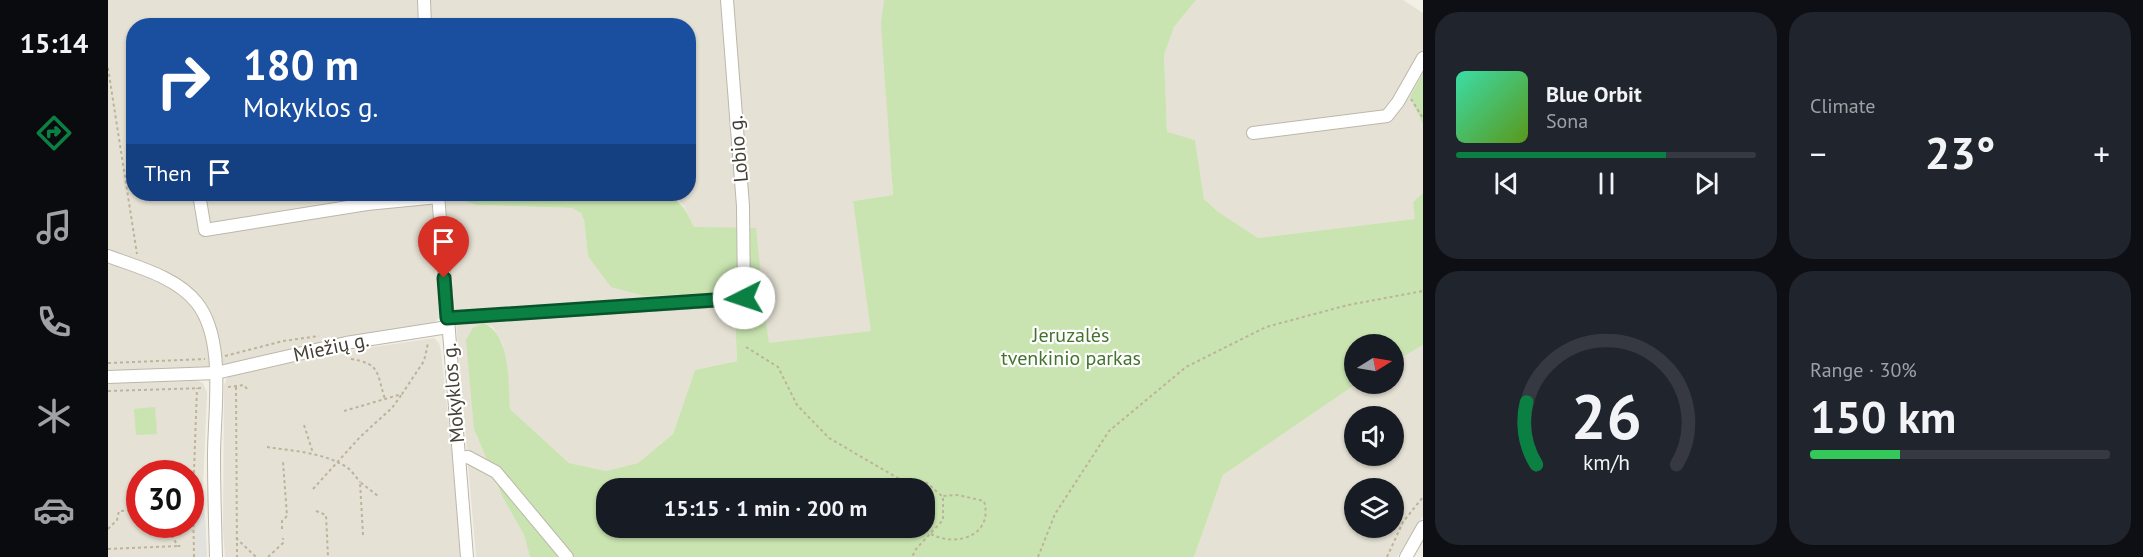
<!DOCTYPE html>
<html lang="en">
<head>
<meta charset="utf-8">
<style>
  body { margin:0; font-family:"PT Sans",sans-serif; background:#20242c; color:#f1f3f6; height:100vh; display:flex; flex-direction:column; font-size:22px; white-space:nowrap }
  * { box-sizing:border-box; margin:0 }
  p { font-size:20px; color:#9ea1a6 }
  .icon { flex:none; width:33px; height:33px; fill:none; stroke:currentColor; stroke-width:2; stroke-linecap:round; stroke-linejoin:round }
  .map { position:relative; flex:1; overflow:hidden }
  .details { display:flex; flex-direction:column; gap:12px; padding:12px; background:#0d0f14; width:720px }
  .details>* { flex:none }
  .top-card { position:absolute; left:18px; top:18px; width:570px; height:183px; border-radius:24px; box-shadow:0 2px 4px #0004; background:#1a4fa0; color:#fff; overflow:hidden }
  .needle { width:39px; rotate:79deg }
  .controls { position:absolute; left:1236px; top:334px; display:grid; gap:12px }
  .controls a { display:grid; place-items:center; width:60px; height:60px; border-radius:50%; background:#171b24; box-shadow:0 2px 4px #0004; font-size:30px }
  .speed { position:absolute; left:18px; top:460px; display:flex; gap:12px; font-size:30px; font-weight:700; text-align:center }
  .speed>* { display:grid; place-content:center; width:78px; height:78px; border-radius:50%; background:#171b24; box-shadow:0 2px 4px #0004; line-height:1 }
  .speed .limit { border:9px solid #d22; background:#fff; color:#111 }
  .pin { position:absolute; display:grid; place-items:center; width:51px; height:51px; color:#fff; margin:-62px -26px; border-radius:50% 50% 50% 0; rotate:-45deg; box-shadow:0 0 6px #0007 }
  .pin .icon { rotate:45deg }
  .me { position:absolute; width:66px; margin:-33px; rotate:266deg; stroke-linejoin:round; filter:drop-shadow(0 0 4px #0008) }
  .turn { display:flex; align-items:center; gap:21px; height:126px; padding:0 18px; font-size:27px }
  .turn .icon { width:78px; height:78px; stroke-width:2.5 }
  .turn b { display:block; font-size:42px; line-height:51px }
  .then { display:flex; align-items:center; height:57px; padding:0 18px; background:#0003; gap:12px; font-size:22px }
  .big { font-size:45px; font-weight:700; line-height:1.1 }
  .details .card { flex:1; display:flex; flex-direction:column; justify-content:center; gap:9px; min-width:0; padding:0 21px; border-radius:24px; background:#20242c }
  .details .dial { align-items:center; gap:0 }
  .dial svg { height:156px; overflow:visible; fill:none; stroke:#363941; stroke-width:7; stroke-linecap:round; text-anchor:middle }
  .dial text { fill:#f1f3f6; stroke:none }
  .song { display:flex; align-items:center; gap:18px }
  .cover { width:72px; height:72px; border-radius:9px; background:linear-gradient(135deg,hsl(160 70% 55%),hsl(90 70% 35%)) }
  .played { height:6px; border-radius:3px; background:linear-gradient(90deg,#0b8043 70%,#363941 70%) }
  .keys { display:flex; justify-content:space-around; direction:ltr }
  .heat { display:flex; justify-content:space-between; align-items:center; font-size:33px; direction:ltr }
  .charge { height:9px; border-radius:4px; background:linear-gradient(90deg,#34c759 30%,#363941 0) }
  .details .tiles { flex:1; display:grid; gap:12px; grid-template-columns:repeat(2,1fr) }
  .trip { position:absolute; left:488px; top:478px; width:339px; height:60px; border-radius:24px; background:#171b24; box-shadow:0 2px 4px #0004; font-weight:700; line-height:60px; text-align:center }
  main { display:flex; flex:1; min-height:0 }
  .dock { display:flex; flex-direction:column; width:108px; justify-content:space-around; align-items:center; background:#090b0e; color:#9ea1a6 }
  .dock .icon { width:42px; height:42px }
  .dock .current { color:#0b8043 }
  .dock b { font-size:27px; color:#f1f3f6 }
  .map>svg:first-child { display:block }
  .residential { fill:#e5e1d4; fill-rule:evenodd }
  .green { fill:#c9e4b0; fill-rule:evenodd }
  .parking { fill:#e3e1dd }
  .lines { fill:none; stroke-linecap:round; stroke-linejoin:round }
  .minor-casing { stroke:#bcb7a9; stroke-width:14 }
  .path { stroke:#bdb39b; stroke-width:2; stroke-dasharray:3 3; stroke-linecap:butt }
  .minor { stroke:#fff; stroke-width:12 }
  .route-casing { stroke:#07532c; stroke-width:15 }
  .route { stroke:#0b8043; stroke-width:10 }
  .labels { text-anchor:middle; stroke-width:4.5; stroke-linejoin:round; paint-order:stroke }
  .street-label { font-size:20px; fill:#443f35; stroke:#fff }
  .park-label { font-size:20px; fill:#42722c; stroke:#fff }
</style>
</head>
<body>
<main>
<nav class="dock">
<b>15:14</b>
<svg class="icon current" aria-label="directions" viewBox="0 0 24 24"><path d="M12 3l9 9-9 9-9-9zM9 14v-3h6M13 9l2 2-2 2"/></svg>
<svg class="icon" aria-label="music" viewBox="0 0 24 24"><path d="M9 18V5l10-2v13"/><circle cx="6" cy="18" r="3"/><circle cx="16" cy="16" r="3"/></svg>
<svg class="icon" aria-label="phone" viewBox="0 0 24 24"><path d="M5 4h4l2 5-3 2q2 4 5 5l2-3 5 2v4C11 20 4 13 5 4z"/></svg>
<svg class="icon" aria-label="climate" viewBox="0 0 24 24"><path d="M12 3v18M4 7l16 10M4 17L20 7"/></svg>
<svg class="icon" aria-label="car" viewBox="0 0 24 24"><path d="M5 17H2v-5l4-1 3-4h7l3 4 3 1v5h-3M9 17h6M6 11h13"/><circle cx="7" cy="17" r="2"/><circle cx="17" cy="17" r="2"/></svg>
</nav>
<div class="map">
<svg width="1315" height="557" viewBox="0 0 1315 557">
  <rect width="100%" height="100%" fill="#f2efe5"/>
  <g class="residential">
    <path d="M0 0H309L310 25 26 26V194H323L331 317 328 321 320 325 226 339 133 362 87 370 0 372Z"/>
    <path d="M322 0H776L774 24 785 195 745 201 764 331 661 344 656 308 586 227 576 206 567 198 551 194H580V26L324 25Z"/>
    <path d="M1088 0H1295L1315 13V73L1302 97 1315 125V193L1305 202 1308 219 1150 238 1109 211 1096 199 1087 140 1059 133 1056 55 1066 27Z"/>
    <path d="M337 194H347L356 201 368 205 464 208 473 213 476 220 480 256 537 296 626 291 629 361 587 370 565 434 530 463 498 471 461 463 402 409 395 344 385 327 376 323 366 429 395 498 416 535 422 557H368Z"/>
    <path d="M326 338 331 343 333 351 355 557H117L115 530 116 385 119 378 124 374 252 349Z"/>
    <path d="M1315 345V516L1289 557H1086L1115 475 1248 384H1286V362ZM1246 417H1286V456H1246ZM1246 489H1286V528H1246Z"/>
    <path d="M87 380 95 383 99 392 95 488 99 557H0V382ZM32 474H82V525H32Z"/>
  </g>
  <g class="green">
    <path d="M776 0H1088L1066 27 1056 55 1059 132 1087 140 1096 199 1109 211 1150 238 1307 219 1305 202 1315 193V345L1286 362V345H1246L1248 384 1115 475 1086 557H422L416 535 395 498 366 429 358 340 365 328 376 323C403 335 400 382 402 409L461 463 498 471 530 463 565 434 587 370 629 361 626 292 537 296 503 287 480 256 476 220 473 213 464 208 368 205 356 201 347 194H551C574 200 576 206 586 227L648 228 656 308 661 343 763 331 745 201 785 195 773 24ZM498 489H816V528H498Z"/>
    <path d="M1315 73V125L1302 97Z"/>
    <path d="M47 407 49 434 28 435 26 409Z"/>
  </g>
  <path class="parking" d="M88 514H97L99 557H89Z"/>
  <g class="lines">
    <g class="minor-casing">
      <g id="minor">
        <path d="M316 0 317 26"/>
        <path d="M1145 133 1279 116 1290 102 1315 58"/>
        <path d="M91 194 97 230 259 204 330 197"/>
        <path d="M330 194 359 557"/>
        <path d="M0 256C29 267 69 277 89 303 118 340 106 411 106 456 106 489 107 523 108 557"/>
        <path d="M339 318 636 299 635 206 619 0"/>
        <path d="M0 377 108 373 238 343 340 327"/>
        <path d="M351 458 360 457 388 472 459 557"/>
        <path d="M1298 557 1315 527"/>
      </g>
    </g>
    <g class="path">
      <path d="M0 68 29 254"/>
      <path d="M1303 99 1315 118"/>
      <path d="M638 347 670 367 689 405 721 438 793 480 819 483 835 497V520L808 549 804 557"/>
      <path d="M117 356 175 341 211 336"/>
      <path d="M243 359C273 364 268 372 277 399"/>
      <path d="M0 363 97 359"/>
      <path d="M120 387 136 385 139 389"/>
      <path d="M128 387 129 557"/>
      <path d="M0 391 96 388"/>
      <path d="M236 411 294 394 316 361 320 343"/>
      <path d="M196 425 205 453"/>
      <path d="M159 447C184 451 212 452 235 465 242 468 247 476 252 482"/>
      <path d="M205 489 253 436 284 408 294 394"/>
      <path d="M208 511 218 515 220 557"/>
      <path d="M57 525 70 546H73"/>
      <path d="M0 529 9 520 11 511 32 510"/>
      <path d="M174 529V521L179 516 175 462"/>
      <path d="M823 534C849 548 886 535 876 501L850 495 834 496"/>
      <path d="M255 535 252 482 270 496"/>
      <path d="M128 538 148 557"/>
      <path d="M0 549 70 546"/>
      <path d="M86 557 85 499 89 388"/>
      <path d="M160 557 175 543V538"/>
      <path d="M930 557 947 514 1001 431 1078 367 1158 327 1240 305 1315 291"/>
      <path d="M1279 557 1295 522 1315 497"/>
    </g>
    <use href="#minor" class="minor"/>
  </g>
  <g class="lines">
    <g class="route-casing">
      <path id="route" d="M336 278 339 318 636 298"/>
    </g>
    <use href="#route" class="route"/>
  </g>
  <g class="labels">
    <g class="street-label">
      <text transform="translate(630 149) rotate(-95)" y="7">Lobio g.</text>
      <text transform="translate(223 347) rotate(-12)" y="7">Miežių g.</text>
      <text transform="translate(345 393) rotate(-95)" y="7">Mokyklos g.</text>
    </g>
    <g class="park-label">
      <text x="963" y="342">Jeruzalės<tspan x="963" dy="23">tvenkinio parkas</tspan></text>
    </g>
  </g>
</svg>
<div class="controls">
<a><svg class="needle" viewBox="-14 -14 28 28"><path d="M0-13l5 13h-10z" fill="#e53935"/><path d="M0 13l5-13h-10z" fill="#9ea1a6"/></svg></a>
<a><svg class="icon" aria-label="sound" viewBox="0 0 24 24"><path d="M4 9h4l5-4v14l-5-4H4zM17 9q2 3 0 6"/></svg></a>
<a><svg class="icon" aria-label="layers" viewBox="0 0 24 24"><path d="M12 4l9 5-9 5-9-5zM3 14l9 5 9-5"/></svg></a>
</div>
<div class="speed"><div class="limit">30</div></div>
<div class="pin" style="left:336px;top:278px;background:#d93025"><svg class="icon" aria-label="arrive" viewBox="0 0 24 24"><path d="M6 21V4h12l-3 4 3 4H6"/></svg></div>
<svg class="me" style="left:636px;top:298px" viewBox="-20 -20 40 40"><circle r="19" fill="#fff"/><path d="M0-13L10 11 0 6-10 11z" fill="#0b8043"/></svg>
<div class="trip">15:15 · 1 min · 200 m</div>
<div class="top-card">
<div class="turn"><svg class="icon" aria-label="right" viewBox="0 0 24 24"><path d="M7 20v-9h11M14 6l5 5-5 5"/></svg><div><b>180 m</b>Mokyklos g.</div></div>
<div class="then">Then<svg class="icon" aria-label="arrive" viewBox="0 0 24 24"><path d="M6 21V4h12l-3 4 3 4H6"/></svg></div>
</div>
</div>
<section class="details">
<div class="tiles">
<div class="card">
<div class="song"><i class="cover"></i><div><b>Blue Orbit</b><p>Sona</p></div></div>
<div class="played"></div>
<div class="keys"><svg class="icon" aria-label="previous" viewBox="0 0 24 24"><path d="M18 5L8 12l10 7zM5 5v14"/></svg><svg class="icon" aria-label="pause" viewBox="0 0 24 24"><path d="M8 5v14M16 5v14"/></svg><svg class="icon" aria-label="next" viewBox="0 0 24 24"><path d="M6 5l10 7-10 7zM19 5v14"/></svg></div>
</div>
<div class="card"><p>Climate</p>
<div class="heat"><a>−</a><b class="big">23°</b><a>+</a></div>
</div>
<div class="card dial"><svg viewBox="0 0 100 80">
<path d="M14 69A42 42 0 1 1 86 69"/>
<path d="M14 69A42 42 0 0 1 9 37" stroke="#0b8043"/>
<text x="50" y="56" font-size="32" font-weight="700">26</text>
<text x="50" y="72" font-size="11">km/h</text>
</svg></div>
<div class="card"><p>Range · 30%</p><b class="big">150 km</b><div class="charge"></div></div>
</div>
</section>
</main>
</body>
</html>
